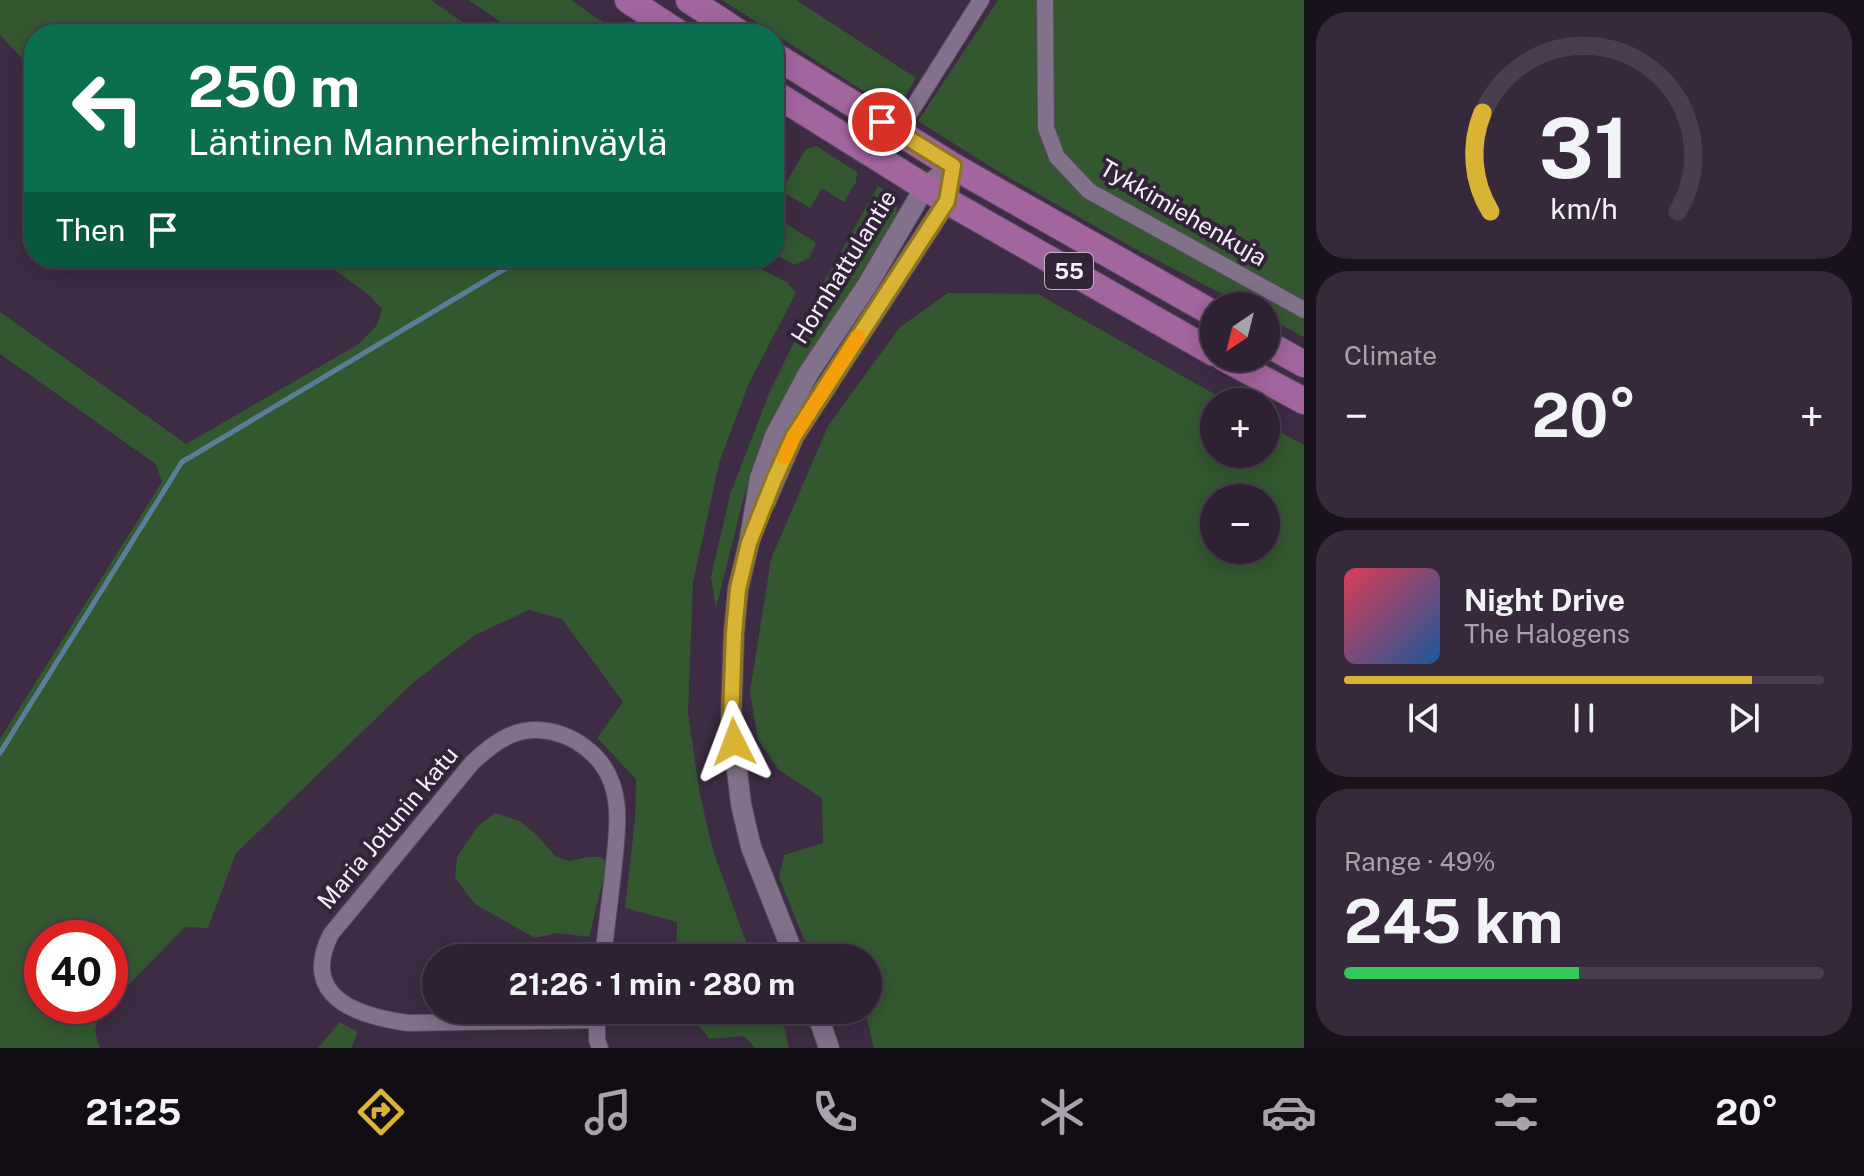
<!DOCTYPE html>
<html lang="en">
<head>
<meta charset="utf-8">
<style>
  body { margin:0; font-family:"Public Sans",sans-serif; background:#36293b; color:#f1f3f6; height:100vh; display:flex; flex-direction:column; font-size:30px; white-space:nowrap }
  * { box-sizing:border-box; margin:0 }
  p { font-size:26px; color:#a7a3ac }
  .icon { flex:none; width:44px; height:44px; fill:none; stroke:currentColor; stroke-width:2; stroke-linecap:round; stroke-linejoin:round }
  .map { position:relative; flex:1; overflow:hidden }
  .sheet { display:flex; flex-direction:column; gap:12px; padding:12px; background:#19121c; width:560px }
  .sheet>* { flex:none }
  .guide { position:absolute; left:24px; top:24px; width:760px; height:244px; border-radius:32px; box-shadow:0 4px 20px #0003,0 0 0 2px #493e4e; background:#0b6e4f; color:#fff; overflow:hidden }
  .needle { width:52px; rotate:215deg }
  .tools { position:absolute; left:1200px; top:292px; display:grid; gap:16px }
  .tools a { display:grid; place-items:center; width:80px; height:80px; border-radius:50%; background:#2e2133; box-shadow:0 4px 20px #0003,0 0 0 2px #493e4e; font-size:40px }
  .speed { position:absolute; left:24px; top:920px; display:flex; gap:16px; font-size:40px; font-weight:700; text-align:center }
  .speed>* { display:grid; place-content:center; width:104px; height:104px; border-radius:50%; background:#2e2133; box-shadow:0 4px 20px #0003,0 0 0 2px #493e4e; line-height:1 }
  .speed .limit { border:12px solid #d22; background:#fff; color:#111 }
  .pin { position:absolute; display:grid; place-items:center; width:68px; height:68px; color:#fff; margin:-34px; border:4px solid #fff; border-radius:50%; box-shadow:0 2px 8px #0007 }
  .me { position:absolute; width:88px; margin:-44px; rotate:357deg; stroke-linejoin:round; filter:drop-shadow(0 0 6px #0008) }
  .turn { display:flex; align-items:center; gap:28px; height:168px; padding:0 32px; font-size:36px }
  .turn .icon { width:104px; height:104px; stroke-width:2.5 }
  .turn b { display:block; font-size:56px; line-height:68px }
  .then { display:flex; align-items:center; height:76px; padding:0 32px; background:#0003; gap:16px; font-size:30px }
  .big { font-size:60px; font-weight:700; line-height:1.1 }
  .sheet .widget { flex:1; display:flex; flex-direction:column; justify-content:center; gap:12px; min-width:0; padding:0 28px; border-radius:32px; background:#36293b }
  .sheet .dial { align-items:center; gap:0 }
  .dial svg { height:208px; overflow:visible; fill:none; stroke:#493e4e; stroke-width:7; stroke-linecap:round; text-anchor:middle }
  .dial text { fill:#f1f3f6; stroke:none }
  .song { display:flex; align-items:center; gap:24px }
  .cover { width:96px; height:96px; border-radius:12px; background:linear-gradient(135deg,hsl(350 70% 55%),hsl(210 70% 35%)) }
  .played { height:8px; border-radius:4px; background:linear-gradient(90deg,#d9b334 85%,#493e4e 85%) }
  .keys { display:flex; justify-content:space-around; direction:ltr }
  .heat { display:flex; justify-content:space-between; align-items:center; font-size:44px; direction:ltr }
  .charge { height:12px; border-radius:6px; background:linear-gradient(90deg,#34c759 49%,#493e4e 0) }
  .trip { position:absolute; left:422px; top:944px; width:460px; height:80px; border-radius:40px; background:#2e2133; box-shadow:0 4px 20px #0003,0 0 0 2px #493e4e; font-weight:700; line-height:80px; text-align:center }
  .dock { display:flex; height:128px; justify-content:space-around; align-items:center; background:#120d14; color:#a7a3ac }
  .dock .icon { width:56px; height:56px }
  .dock .active { color:#d9b334 }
  .dock b { font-size:36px; color:#f1f3f6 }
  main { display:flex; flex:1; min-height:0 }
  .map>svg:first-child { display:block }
  .green { fill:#335830; fill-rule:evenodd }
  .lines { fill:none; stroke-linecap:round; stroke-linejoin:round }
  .stream { stroke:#5a7e9a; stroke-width:5 }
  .minor-casing { stroke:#57485d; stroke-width:18 }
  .tertiary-casing { stroke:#57485d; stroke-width:22 }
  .primary-casing { stroke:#57485d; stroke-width:28 }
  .minor { stroke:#83708a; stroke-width:16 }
  .tertiary { stroke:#83708a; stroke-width:20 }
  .primary { stroke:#a3659e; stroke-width:26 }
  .route-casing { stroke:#8d7422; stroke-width:20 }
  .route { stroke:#d9b334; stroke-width:14 }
  .slow { stroke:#f59e0b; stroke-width:14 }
  .labels { text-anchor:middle; stroke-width:8; stroke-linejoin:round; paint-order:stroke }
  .shield { fill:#332339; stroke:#bdb1c2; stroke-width:2 }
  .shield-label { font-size:22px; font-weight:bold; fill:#f8eefd }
  .street-label { font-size:24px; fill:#f8eefd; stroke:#332339 }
</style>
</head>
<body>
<main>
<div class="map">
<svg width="1304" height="1048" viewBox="0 0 1304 1048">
  <rect width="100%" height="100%" fill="#3d2c44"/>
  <g class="green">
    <path d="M0 0H431L461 21 464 34H34V66L21 57 0 35Z"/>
    <path d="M469 0H571L620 34H518Z"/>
    <path d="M722 0H796L916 78 896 112Z"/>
    <path d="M998 0H1304V337L1266 317V306H1245L1132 247 1001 173 918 121Z"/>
    <path d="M816 146 857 172 856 182 844 202 822 188 810 208 781 191 806 149Z"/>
    <path d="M878 186C896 196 900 200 895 221L784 396 765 438 744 496 716 608 711 577 730 495 770 391 825 280Z"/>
    <path d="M774 216 816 243 809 258 795 265 774 254Z"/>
    <path d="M319 258H739L787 282 796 293 749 383 719 463 693 583 688 713 700 795 713 850 743 934 754 958H676L677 922 625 908 635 820 636 779 597 738 623 702 562 619 529 610 475 635 415 681 236 853 208 928 185 927 110 1004V938H42V1006H109C94 1022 92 1028 100 1048H0V739L162 482 156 464 0 354V312L186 444 359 344 377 325 382 309 369 295Z"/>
    <path d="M948 293 1038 294 1228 402H1214V454H1266V424L1304 445V1048H874L865 1010H868V958H821L804 939 779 877 784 855 823 843 822 798 779 770 758 740 750 692 771 559 828 426 900 327ZM1214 498H1266V550H1214Z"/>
    <path d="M495 813 519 821 536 834 555 856 569 861 588 857H601L607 863 589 937 557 933 535 938 475 904 455 878 457 857 478 826Z"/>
    <path d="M688 1010H776L785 1030 789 1048H755L744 1036 709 1039Z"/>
    <path d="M340 1022 358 1032 351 1048H318Z"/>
  </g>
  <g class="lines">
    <path class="stream" d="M0 753 182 462 523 258"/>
    <g class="minor-casing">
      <g id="minor">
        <path d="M1045 0 1046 128 1057 157 1089 191 1304 310"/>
        <path d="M906 119 981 0"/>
        <path d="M597 1010V1040L600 1048"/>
        <path d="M596 1020 408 1023C357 1016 299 997 331 934L472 763C496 740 519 724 553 732 570 736 583 744 595 756 626 788 617 832 613 873 610 901 606 930 603 958"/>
      </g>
    </g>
    <g class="tertiary-casing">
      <g id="tertiary">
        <path d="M765 503 794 436 947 201 953 166"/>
        <path d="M795 958 751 847 741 804 731 719 734 633 738 589 749 543 760 478 775 436 808 374 868 284 925 187 953 166"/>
        <path d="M816 1010 829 1048"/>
      </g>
    </g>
    <g class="primary-casing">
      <g id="primary">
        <path d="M628 0 680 34"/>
        <path d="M689 0 741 34"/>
        <path d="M774 55 953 166 1214 314"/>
        <path d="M774 93 947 201 1214 353"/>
        <path d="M1266 343 1304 364"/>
        <path d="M1224 358 1304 401"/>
      </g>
    </g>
    <use href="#minor" class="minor"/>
    <use href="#tertiary" class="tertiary"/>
    <use href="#primary" class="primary"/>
  </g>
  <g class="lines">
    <g class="route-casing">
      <path id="route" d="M734 742 731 719 734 633 738 589 749 543 774 480 794 436 947 201 953 166 882 122"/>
    </g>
    <use href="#route" class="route"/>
    <path class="slow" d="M784 458 794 436 858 336"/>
  </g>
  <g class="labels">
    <rect class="shield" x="1045" y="253" width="48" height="36" rx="6"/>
    <g class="shield-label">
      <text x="1069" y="279">55</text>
    </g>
    <g class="street-label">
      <text transform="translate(1183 213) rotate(30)" y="8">Tykkimiehenkuja</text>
      <text transform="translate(844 267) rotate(-58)" y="8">Hornhattulantie</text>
      <text transform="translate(388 828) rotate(-50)" y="8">Maria Jotunin katu</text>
    </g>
  </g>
</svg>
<div class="tools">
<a><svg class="needle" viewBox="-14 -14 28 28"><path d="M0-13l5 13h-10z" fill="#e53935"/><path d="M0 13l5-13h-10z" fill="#a7a3ac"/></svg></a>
<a>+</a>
<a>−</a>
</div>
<div class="speed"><div class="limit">40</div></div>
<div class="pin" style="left:882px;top:122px;background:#d93025"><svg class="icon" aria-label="arrive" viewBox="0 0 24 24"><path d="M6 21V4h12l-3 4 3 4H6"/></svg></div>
<svg class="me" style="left:734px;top:742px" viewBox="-20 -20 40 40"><path d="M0-17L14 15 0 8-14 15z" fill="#d9b334" stroke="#fff" stroke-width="4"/></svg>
<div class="trip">21:26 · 1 min · 280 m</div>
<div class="guide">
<div class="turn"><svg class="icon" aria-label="left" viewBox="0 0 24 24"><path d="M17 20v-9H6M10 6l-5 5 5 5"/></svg><div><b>250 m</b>Läntinen Mannerheiminväylä</div></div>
<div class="then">Then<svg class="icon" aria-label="arrive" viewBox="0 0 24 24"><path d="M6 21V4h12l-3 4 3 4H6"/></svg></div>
</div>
</div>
<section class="sheet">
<div class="widget dial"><svg viewBox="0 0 100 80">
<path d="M14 69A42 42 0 1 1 86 69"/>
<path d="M14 69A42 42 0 0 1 11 31" stroke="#d9b334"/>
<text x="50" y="56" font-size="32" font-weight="700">31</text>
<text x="50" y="72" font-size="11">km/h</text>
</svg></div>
<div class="widget"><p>Climate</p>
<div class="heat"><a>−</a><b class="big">20°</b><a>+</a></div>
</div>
<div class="widget">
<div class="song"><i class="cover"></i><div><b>Night Drive</b><p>The Halogens</p></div></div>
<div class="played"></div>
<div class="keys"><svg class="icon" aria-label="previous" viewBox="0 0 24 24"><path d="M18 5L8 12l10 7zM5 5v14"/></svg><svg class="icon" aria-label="pause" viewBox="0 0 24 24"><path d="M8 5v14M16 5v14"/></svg><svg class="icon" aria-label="next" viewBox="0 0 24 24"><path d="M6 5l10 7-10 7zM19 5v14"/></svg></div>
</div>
<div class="widget"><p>Range · 49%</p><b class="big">245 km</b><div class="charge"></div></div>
</section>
</main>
<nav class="dock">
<b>21:25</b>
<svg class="icon active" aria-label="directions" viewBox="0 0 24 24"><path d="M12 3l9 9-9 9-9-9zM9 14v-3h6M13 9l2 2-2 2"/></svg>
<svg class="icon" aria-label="music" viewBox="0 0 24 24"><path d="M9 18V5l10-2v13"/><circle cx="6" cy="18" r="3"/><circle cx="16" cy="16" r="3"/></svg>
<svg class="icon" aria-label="phone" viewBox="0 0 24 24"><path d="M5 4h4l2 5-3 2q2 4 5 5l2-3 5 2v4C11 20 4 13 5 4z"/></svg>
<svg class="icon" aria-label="climate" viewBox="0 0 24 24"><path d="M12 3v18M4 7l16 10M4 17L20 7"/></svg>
<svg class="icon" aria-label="car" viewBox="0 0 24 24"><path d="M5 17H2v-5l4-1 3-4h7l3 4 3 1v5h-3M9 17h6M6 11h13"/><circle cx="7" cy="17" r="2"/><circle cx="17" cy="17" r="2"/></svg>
<svg class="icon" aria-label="filters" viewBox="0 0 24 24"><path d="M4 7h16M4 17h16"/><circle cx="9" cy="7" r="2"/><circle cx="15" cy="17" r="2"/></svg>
<b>20°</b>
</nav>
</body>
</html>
